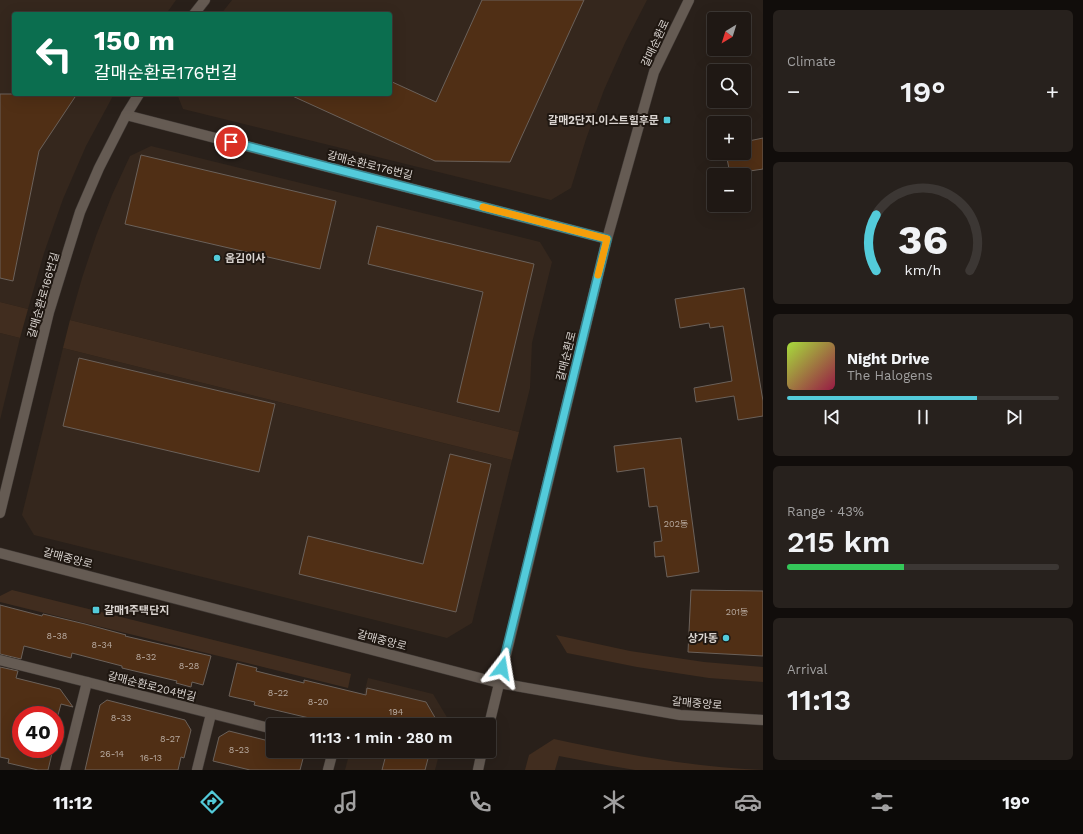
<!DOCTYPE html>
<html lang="en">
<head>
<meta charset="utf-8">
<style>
  body { margin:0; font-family:"Work Sans","Noto Sans KR",sans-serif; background:#27211d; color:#f1f3f6; height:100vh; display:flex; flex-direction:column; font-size:15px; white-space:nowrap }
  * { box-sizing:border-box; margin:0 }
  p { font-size:13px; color:#a1a0a0 }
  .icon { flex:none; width:22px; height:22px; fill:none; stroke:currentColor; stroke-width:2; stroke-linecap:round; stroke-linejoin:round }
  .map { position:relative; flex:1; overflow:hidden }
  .panel { display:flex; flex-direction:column; gap:10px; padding:10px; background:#110d0b; width:320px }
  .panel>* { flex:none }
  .top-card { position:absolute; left:12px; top:12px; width:380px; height:84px; border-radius:4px; box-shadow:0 4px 16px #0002,0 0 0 1px #3c3734; background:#0b6e4f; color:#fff; overflow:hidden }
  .needle { width:26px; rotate:218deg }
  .controls { position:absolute; left:707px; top:12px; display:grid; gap:8px }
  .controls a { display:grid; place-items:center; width:44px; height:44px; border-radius:4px; background:#1f1814; box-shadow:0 4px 16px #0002,0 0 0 1px #3c3734; font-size:20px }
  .speed { position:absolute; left:12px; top:706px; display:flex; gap:8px; font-size:20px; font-weight:700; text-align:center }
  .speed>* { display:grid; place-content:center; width:52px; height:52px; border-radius:50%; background:#1f1814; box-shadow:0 4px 16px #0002,0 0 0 1px #3c3734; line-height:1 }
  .speed .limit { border:6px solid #d22; background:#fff; color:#111 }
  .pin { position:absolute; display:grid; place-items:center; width:34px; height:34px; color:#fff; margin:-17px; border:2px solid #fff; border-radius:50%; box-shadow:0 1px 4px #0007 }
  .me { position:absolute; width:44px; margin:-22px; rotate:14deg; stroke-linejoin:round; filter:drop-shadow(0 0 3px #0008) }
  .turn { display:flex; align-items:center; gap:14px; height:84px; padding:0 16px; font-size:18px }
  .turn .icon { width:52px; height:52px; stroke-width:2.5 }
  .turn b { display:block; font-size:28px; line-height:34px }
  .big { font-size:30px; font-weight:600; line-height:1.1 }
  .panel .tile { flex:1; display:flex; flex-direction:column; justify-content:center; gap:6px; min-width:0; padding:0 14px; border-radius:6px; background:#27211d }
  .panel .dial { align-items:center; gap:0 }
  .dial svg { height:104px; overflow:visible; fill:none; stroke:#3c3734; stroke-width:7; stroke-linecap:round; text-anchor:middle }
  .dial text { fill:#f1f3f6; stroke:none }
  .song { display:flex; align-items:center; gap:12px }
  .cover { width:48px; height:48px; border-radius:6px; background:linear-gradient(135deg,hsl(80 70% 55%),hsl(340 70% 35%)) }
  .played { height:4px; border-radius:2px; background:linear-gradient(90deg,#53cbda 70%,#3c3734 70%) }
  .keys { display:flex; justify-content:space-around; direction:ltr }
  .heat { display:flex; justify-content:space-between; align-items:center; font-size:22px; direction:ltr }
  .charge { height:6px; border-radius:3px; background:linear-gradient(90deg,#34c759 43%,#3c3734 0) }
  .trip { position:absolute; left:266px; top:718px; width:230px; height:40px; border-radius:4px; background:#1f1814; box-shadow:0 4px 16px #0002,0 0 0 1px #3c3734; font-weight:600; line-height:40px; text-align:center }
  .menu { display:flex; height:64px; justify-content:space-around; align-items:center; background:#0c0a08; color:#a1a0a0 }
  .menu .icon { width:28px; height:28px }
  .menu .selected { color:#53cbda }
  .menu b { font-size:18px; color:#f1f3f6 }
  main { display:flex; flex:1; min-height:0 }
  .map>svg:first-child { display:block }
  .built { fill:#35271d }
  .green { fill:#412d1f }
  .building { fill:#502f15; stroke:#6b615a }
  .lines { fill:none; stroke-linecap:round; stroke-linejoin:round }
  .minor-casing { stroke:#413a36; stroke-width:11 }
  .minor { stroke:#655b53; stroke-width:10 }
  .route-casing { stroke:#36848e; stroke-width:10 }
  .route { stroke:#53cbda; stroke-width:7 }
  .slow { stroke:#f59e0b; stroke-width:7 }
  .poi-dot { fill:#53cbda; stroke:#1f1711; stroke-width:1.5 }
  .labels { text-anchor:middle; stroke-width:4; stroke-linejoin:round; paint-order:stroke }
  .number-label { font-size:9px; fill:#b8aba1 }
  .street-label { font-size:11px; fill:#dad4d0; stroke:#1f1711 }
  .poi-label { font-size:11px; font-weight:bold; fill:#dad4d0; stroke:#1f1711; text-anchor:end }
</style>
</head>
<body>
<main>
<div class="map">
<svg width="763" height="770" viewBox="0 0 763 770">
  <rect width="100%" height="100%" fill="#29201a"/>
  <g class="built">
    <path d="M0 0H176L166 14H14V94H114L86 146 63 199 44 253 28 309 0 302Z"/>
    <path d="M232 0H647L625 43 604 90 586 139 571 188 551 200 183 109 177 94H390V14H221Z"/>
    <path d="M151 146 540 242 552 262 532 343 530 388 519 432 70 320 82 278 96 236 112 195 130 156Z"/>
    <path d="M0 333 20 338 0 420Z"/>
    <path d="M63 348 512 460 472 623 447 638 34 535 22 515Z"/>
    <path d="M368 678 433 694 448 719 446 725H356Z"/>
    <path d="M350 751H440L435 770H345Z"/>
  </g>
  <g class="green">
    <path d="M0 302 28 309 20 338 0 333Z"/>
    <path d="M70 320 519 432 512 460 63 348Z"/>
    <path d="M12 590 351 674 348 688 0 602V596Z"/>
    <path d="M556 635 630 651 704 662 763 667V682L709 678 637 667 567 653Z"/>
    <path d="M554 739C623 754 692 767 762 770H635L606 765 559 756 555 770H525L529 755Z"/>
  </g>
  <g class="building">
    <path d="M482 0H584L510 162 435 161 288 94H390V81L436 102Z"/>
    <path d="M0 94H77L39 151 13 281 0 278Z"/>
    <path d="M763 138V169L730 174 726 153H744V142Z"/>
    <path d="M141 155 336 201 320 269 125 224Z"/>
    <path d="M377 226 534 264 499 412 457 402 483 292 368 264Z"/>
    <path d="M744 288 763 401V416L738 420 734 396 696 402 694 388 732 381 723 326 710 328 709 323 680 328 675 299Z"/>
    <path d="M79 358 275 404 259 472 63 426Z"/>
    <path d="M681 438 699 572 667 577 664 556 655 557 654 542 662 541 657 506 649 507 644 468 617 472 614 446Z"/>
    <path d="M450 454 491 464 456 612 299 574 308 536 423 564Z"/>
    <path d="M691 590 763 591V656L688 652Z"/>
    <path d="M0 605 42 616 43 614 85 624 126 635 125 636 211 656 203 685 192 682 191 687 176 683 177 681 122 668V666L72 653 71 658 24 646 21 659 0 654Z"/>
    <path d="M237 663 257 668 256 671 304 683V680L366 695 367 688 426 702 437 721 436 725H339L254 705 255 702 229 696Z"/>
    <path d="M0 667 18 671 16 678 60 689 73 707 61 704 58 715H21V749H53L48 770H38L8 763 9 759 0 757Z"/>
    <path d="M107 700 185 720 191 730 184 758 181 757 178 770H85L100 705Z"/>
    <path d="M229 731 273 742V751H305L300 770H250L213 761 219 737Z"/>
    <path d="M387 751H430L425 770H382Z"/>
  </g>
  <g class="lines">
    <g class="minor-casing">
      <g id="minor">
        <path d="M194 14 205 0"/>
        <path d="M126 115 607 239"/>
        <path d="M0 513 49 312 80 212 99 168 126 115 139 94"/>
        <path d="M0 553 499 683 680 715 763 720"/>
        <path d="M0 660 273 729"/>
        <path d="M489 725 607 239 654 72 689 0"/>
        <path d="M65 770 87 682"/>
        <path d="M197 770 211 714"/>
        <path d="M328 770 333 751"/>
        <path d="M478 770 482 751"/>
      </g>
    </g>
    <use href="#minor" class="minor"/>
  </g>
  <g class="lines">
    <g class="route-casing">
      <path id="route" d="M231 142 607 239 502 668"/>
    </g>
    <use href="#route" class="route"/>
    <path class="slow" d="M483 207 607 239 598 275"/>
  </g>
  <g class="poi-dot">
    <rect x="663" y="116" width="8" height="8" rx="2"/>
    <circle cx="217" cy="258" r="4"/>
    <rect x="92" y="606" width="8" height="8" rx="2"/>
    <circle cx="726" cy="638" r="4"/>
  </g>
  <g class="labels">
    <g class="number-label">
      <text x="676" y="527">202동</text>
      <text x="737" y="615">201동</text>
      <text x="57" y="639">8-38</text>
      <text x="102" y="648">8-34</text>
      <text x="146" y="660">8-32</text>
      <text x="189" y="669">8-28</text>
      <text x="278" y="696">8-22</text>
      <text x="318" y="705">8-20</text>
      <text x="396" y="715">194</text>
      <text x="121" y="721">8-33</text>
      <text x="170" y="742">8-27</text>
      <text x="239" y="753">8-23</text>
      <text x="112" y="757">26-14</text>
      <text x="151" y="761">16-13</text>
    </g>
    <g class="street-label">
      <text transform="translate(655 43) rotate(-65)" y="4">갈매순환로</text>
      <text transform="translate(370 165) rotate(14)" y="4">갈매순환로176번길</text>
      <text transform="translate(43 295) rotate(-74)" y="4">갈매순환로166번길</text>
      <text transform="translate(566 356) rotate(-76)" y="4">갈매순환로</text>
      <text transform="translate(68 558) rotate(15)" y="4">갈매중앙로</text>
      <text transform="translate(382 640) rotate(15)" y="4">갈매중앙로</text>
      <text transform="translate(152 686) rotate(14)" y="4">갈매순환로204번길</text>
      <text transform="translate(697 703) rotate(5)" y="4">갈매중앙로</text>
    </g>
    <g class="poi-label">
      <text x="659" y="124">갈매2단지.이스트힐후문</text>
      <text x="225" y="262" text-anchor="start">옴김이사</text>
      <text x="104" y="614" text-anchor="start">갈매1주택단지</text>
      <text x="718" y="642">상가동</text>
    </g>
  </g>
</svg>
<div class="controls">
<a><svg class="needle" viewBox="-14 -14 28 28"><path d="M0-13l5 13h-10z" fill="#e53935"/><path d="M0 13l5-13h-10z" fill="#a1a0a0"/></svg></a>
<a><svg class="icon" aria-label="search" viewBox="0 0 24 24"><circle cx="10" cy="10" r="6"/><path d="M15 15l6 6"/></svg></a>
<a>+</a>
<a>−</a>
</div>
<div class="speed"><div class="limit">40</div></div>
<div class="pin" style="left:231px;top:142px;background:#d93025"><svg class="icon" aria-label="arrive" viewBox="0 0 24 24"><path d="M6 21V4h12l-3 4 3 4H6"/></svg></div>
<svg class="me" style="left:502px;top:668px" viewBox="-20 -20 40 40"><path d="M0-17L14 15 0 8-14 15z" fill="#53cbda" stroke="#fff" stroke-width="4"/></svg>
<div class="trip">11:13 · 1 min · 280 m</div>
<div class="top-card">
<div class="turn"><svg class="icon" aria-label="left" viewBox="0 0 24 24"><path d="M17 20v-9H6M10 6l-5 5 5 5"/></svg><div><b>150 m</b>갈매순환로176번길</div></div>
</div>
</div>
<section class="panel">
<div class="tile"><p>Climate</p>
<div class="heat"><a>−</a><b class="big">19°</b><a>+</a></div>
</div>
<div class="tile dial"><svg viewBox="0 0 100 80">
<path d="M14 69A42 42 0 1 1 86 69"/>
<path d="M14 69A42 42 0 0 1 14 26" stroke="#53cbda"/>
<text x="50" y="56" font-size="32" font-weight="700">36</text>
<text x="50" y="72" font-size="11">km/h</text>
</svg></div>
<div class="tile">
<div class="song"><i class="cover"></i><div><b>Night Drive</b><p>The Halogens</p></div></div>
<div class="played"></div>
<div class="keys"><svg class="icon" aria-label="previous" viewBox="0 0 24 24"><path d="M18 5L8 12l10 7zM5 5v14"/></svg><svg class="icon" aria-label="pause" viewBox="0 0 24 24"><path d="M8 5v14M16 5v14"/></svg><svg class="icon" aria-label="next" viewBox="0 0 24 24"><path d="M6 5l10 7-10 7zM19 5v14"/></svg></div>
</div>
<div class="tile"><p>Range · 43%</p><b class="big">215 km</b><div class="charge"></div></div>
<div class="tile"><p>Arrival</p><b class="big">11:13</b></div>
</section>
</main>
<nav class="menu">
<b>11:12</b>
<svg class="icon selected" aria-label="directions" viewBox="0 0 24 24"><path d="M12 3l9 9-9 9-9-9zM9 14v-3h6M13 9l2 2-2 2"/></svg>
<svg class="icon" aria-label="music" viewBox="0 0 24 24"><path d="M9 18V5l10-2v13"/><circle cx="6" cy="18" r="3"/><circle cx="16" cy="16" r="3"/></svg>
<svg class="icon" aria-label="phone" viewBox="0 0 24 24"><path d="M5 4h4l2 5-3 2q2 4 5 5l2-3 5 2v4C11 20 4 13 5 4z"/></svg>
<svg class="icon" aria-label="climate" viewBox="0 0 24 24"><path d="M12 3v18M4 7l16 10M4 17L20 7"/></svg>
<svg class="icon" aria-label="car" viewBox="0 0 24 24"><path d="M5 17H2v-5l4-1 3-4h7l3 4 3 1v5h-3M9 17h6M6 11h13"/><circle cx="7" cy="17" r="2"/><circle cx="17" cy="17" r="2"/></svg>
<svg class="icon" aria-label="filters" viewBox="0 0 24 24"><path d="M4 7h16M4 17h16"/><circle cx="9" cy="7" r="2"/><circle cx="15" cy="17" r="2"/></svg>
<b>19°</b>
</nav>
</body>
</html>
